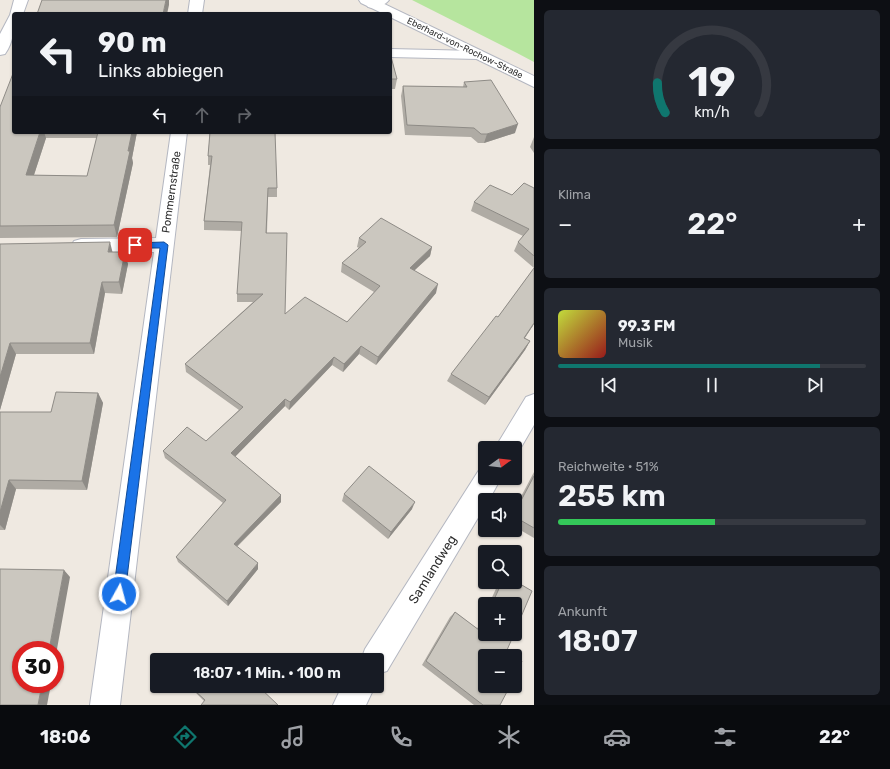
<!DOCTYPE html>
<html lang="de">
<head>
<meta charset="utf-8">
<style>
  body { margin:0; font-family:Rubik,sans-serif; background:#242831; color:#f1f3f6; height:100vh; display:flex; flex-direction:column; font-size:15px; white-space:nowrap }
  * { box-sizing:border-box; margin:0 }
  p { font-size:13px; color:#9ea1a6 }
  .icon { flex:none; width:22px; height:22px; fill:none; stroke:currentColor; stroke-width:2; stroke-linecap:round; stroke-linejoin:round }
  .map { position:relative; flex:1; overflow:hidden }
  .drawer { display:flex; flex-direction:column; gap:10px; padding:10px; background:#0d0f14; width:356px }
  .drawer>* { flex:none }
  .banner { position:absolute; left:12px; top:12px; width:380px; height:122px; border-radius:4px; box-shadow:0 1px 3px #0004; background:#171b24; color:#f1f3f6; overflow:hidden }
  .needle { width:26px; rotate:75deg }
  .tools { position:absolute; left:478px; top:441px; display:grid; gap:8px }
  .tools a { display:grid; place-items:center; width:44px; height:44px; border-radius:4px; background:#171b24; box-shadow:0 1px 3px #0004; font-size:20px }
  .speed { position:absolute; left:12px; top:641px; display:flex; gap:8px; font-size:20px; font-weight:700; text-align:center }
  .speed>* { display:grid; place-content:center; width:52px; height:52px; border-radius:50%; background:#171b24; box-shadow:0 1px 3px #0004; line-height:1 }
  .speed .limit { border:6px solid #d22; background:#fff; color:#111 }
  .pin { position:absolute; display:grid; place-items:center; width:34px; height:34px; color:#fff; margin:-17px; border-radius:8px; box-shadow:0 2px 6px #0006 }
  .me { position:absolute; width:44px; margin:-22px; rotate:7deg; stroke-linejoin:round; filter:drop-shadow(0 0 3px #0008) }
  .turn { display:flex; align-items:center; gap:14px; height:84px; padding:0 20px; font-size:18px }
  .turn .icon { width:52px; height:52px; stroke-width:2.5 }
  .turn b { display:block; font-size:28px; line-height:34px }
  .lanes { display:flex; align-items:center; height:38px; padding:0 20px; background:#0003; justify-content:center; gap:20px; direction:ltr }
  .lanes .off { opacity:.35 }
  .big { font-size:30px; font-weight:600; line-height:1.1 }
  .drawer .card { flex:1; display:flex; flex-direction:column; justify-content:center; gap:6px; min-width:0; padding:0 14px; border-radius:6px; background:#242831 }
  .drawer .dial { align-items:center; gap:0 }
  .dial svg { height:104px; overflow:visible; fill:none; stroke:#363941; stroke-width:7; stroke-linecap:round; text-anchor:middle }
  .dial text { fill:#f1f3f6; stroke:none }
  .song { display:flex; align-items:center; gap:12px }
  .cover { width:48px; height:48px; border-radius:6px; background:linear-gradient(135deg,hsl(70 70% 55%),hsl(0 70% 35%)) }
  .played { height:4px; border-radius:2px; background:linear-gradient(90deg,#0f766e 85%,#363941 85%) }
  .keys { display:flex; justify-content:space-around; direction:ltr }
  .heat { display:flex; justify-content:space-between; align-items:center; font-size:22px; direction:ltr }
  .charge { height:6px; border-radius:3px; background:linear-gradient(90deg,#34c759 51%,#363941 0) }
  .trip { position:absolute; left:150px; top:653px; width:234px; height:40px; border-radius:4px; background:#171b24; box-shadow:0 1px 3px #0004; font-weight:600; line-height:40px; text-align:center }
  .tabs { display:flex; height:64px; justify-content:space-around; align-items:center; background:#090b0e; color:#9ea1a6 }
  .tabs .icon { width:28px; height:28px }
  .tabs .current { color:#0f766e }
  .tabs b { font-size:18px; color:#f1f3f6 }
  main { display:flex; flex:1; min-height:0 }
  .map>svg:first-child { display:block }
  .green { fill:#b6e59e }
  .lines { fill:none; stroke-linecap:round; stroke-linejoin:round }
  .minor-casing { stroke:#b4b7c1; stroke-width:2 }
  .secondary-casing { stroke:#b4b7c1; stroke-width:2 }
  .minor { fill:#fff; fill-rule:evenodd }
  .secondary { fill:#fff; fill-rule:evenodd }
  .wall { fill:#afaba4; fill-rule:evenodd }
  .shaded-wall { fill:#8e8b86 }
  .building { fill:#cbc7bf; stroke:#8e8b86 }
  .route { fill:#1a73e8; stroke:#114b97 }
  .labels { text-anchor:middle; stroke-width:3; stroke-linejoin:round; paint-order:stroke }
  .far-street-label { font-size:9px; fill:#2e2e2e; stroke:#fff }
  .street-label { font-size:11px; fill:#2e2e2e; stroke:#fff }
  .near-street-label { font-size:13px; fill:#2e2e2e; stroke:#fff }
</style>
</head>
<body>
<main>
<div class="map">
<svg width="534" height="705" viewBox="0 0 534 705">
  <rect width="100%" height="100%" fill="#efe9e1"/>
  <path class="green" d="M412 0H534V62L517 53Z"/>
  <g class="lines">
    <g class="minor-casing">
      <g id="minor">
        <path d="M14 0H28L23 14H14C14 29 14 41 5 54L0 55V34L10 15Z"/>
        <path d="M190 0H204L202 14H188Z"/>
        <path d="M371 0H389C384 6 375 9 368 7L366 4Z"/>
        <path d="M390 49 478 51 483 52 485 55 483 58 478 59 390 57Z"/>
        <path d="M171 132H187L120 705H90L154 252 81 253 74 251 71 246 74 241 81 239 156 238Z"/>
        <path d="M534 394V425L516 456 515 448H495L526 397Z"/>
        <path d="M485 468V478H501L489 500H485V506L387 671 377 674V660H361L365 649 479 470Z"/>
        <path d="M342 686H375L366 705H333Z"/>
      </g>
    </g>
    <g class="secondary-casing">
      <path id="secondary" d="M359 0H376L534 76V87L390 17V14H384L361 3Z"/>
    </g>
    <use href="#minor" class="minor"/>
    <use href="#secondary" class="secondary"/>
  </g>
  <g class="wall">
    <path d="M390 53 397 79 395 89H390Z"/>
    <path d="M464 82 515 133 484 143H478L471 137 405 135 401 96 403 86 463 87Z"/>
    <path d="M0 107 14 132H137L132 158 133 163 117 237 0 238ZM46 138H97L87 176 34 175Z"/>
    <path d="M210 132 277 188V197H268L267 233 285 314 347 322 374 292 341 272 342 263 359 248 357 247 359 238 432 247 430 256 414 271 436 293 376 365 359 354 343 372 332 365 289 410 285 406 235 456 281 502 237 547 258 569 228 606 178 562 176 557 223 503 165 458 163 451 206 441 239 410 186 372 185 364 253 302H237V294L242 231 204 230V221L210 165H208V156Z"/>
    <path d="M534 137V153L530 147Z"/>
    <path d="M534 188V268L514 251 518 242 523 236 471 211 474 202 512 195Z"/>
    <path d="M0 244 113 252 128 264 122 294 105 293 94 354H16L0 410Z"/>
    <path d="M534 268V324L525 338 530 341 525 350 485 405 447 381 451 374 498 317Z"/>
    <path d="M98 393 103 403 87 490 16 489 5 530H0V412H51Z"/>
    <path d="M534 472V538L515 527V508Z"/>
    <path d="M344 494 412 509 388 539 342 501Z"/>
    <path d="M499 582H515V604H489Z"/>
    <path d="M455 612 477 629 485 612V634L507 650 500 705H474L422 665 450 617Z"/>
    <path d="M258 686 204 701 196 693 194 690Z"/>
  </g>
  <g class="shaded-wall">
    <path d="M166 0H169V5L167 14H163Z"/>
    <path d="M518 124 515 133 484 143 487 134Z"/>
    <path d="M40 132H44L46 138 30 187 26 175Z"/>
    <path d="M132 132H137L132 158 133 163 117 237 114 225Z"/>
    <path d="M110 242 113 254 108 252Z"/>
    <path d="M432 247 430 256 407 277 410 268Z"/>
    <path d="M125 252 128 264 122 294 119 282Z"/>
    <path d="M102 282 105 293 94 354 90 343Z"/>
    <path d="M438 284 436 293 376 365 378 357Z"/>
    <path d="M534 323V324L519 346 524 338Z"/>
    <path d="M530 341 525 350 485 405 489 397Z"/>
    <path d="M10 343 16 354 0 410V377Z"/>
    <path d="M361 346 359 354 343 372 344 364Z"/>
    <path d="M334 357 332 365 289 410 290 402Z"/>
    <path d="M98 393 103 403 87 490 82 481Z"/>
    <path d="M285 399V406L232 460 231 453Z"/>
    <path d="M9 480 16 489 5 530 0 525V512Z"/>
    <path d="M281 495V502L234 549V544Z"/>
    <path d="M415 502 412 509 388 539 391 532Z"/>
    <path d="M258 563V569L228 606 227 601Z"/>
    <path d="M64 570 70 577 55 660V650H49Z"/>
    <path d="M42 684H51L47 705H38Z"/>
  </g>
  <g class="building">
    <path d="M42 0H166L163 14H37Z"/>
    <path d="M390 53 397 79H390Z"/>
    <path d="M14 71V132H40L26 175 87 176 98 132H132L128 151H130L114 225 0 226V107Z"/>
    <path d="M491 80 518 124 487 134H481L474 128 407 125 403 86 467 87 464 82Z"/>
    <path d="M210 132H275L277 188H268L266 233H287L285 314 305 297 347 322 380 286 342 263 366 242 359 238 381 218 432 247 410 268 438 284 378 357 361 346 344 364 334 357 290 402 285 399 231 453 281 495 234 544 258 563 227 601 176 557 226 500 163 451 187 427 206 441 243 407 185 364 263 294H237L242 222 204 221 212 156H208Z"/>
    <path d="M524 183 534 188V256L518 242 529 229 474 202 490 185 512 195Z"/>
    <path d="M110 242 108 252H125L119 282H102L90 343H10L0 377V244Z"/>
    <path d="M534 268V323L524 338 530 341 489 397 451 374 496 316 498 317Z"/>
    <path d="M56 392 98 393 82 481 9 480 0 512V412H51Z"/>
    <path d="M369 466 415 502 391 532 344 494Z"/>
    <path d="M534 476V528L515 517V512Z"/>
    <path d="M0 569 64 570 49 650H21V684H42L38 705H0Z"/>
    <path d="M515 581 532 591 515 631V604H492L502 582H515Z"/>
    <path d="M455 612 479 630 485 619V634H514L507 650 515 656H485V686H510L500 705H483L426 661Z"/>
    <path d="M223 654 229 660H218Z"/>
    <path d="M515 656 522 661 515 676Z"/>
    <path d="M197 686H258L278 705H201L205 700 194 690Z"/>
  </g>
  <path class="route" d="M164 242 168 245 125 594 123 598 119 600 115 598 113 594 160 248H135L131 245 135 243Z"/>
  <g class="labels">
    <g class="far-street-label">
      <text transform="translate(465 48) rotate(26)" y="3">Eberhard-von-Rochow-Straße</text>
    </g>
    <g class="street-label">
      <text transform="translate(171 192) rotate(-82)" y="4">Pommernstraße</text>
    </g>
    <g class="near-street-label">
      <text transform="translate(432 569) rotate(-58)" y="5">Samlandweg</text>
    </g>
  </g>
</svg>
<div class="tools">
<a><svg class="needle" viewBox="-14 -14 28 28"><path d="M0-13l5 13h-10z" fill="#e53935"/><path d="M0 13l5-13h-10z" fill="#9ea1a6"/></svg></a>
<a><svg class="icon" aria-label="sound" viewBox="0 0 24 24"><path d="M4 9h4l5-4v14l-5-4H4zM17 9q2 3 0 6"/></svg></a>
<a><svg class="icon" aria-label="search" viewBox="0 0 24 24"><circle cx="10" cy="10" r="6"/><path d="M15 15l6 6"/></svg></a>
<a>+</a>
<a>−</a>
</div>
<div class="speed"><div class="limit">30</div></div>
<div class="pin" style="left:135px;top:245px;background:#d93025"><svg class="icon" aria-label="arrive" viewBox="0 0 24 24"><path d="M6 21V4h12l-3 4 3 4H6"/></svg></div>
<svg class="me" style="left:119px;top:594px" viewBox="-20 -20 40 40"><circle r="17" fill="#1a73e8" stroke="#fff" stroke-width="3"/><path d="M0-11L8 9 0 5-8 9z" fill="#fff"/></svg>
<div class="trip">18:07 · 1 Min. · 100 m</div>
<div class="banner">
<div class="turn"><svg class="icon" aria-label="left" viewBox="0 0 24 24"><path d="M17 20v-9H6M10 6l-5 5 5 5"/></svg><div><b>90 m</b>Links abbiegen</div></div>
<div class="lanes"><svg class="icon" aria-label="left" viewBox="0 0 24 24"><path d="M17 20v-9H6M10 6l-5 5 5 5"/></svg><svg class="icon off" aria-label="ahead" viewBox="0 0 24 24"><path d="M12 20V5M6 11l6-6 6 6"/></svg><svg class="icon off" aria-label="right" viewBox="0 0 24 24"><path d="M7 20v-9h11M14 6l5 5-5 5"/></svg></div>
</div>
</div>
<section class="drawer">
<div class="card dial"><svg viewBox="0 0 100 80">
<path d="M14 69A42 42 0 1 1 86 69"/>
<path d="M14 69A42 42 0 0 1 8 46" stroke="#0f766e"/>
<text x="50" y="56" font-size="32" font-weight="700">19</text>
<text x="50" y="72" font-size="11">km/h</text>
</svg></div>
<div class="card"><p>Klima</p>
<div class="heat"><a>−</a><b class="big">22°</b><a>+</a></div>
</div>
<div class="card">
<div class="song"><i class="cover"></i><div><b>99.3 FM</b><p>Musik</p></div></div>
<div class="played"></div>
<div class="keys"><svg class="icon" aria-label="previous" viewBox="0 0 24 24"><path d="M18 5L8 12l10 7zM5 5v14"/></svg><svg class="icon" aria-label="pause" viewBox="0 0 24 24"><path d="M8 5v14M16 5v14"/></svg><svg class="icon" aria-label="next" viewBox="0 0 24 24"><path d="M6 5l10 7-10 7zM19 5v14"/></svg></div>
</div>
<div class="card"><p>Reichweite · 51%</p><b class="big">255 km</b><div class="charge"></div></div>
<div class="card"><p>Ankunft</p><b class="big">18:07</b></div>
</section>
</main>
<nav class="tabs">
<b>18:06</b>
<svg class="icon current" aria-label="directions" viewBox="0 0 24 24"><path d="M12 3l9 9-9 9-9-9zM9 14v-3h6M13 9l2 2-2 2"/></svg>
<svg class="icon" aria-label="music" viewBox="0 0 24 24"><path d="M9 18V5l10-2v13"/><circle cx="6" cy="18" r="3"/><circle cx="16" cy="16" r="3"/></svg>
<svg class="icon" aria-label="phone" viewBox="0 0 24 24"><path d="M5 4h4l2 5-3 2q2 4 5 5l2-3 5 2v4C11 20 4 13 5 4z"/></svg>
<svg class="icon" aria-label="climate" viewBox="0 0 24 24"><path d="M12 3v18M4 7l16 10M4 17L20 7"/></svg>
<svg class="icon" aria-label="car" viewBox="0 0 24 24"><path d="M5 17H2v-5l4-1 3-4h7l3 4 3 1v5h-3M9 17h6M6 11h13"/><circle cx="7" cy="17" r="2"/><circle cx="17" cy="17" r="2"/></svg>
<svg class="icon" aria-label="filters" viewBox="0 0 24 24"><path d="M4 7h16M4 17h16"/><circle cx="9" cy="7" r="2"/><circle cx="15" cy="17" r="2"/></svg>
<b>22°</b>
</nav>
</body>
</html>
